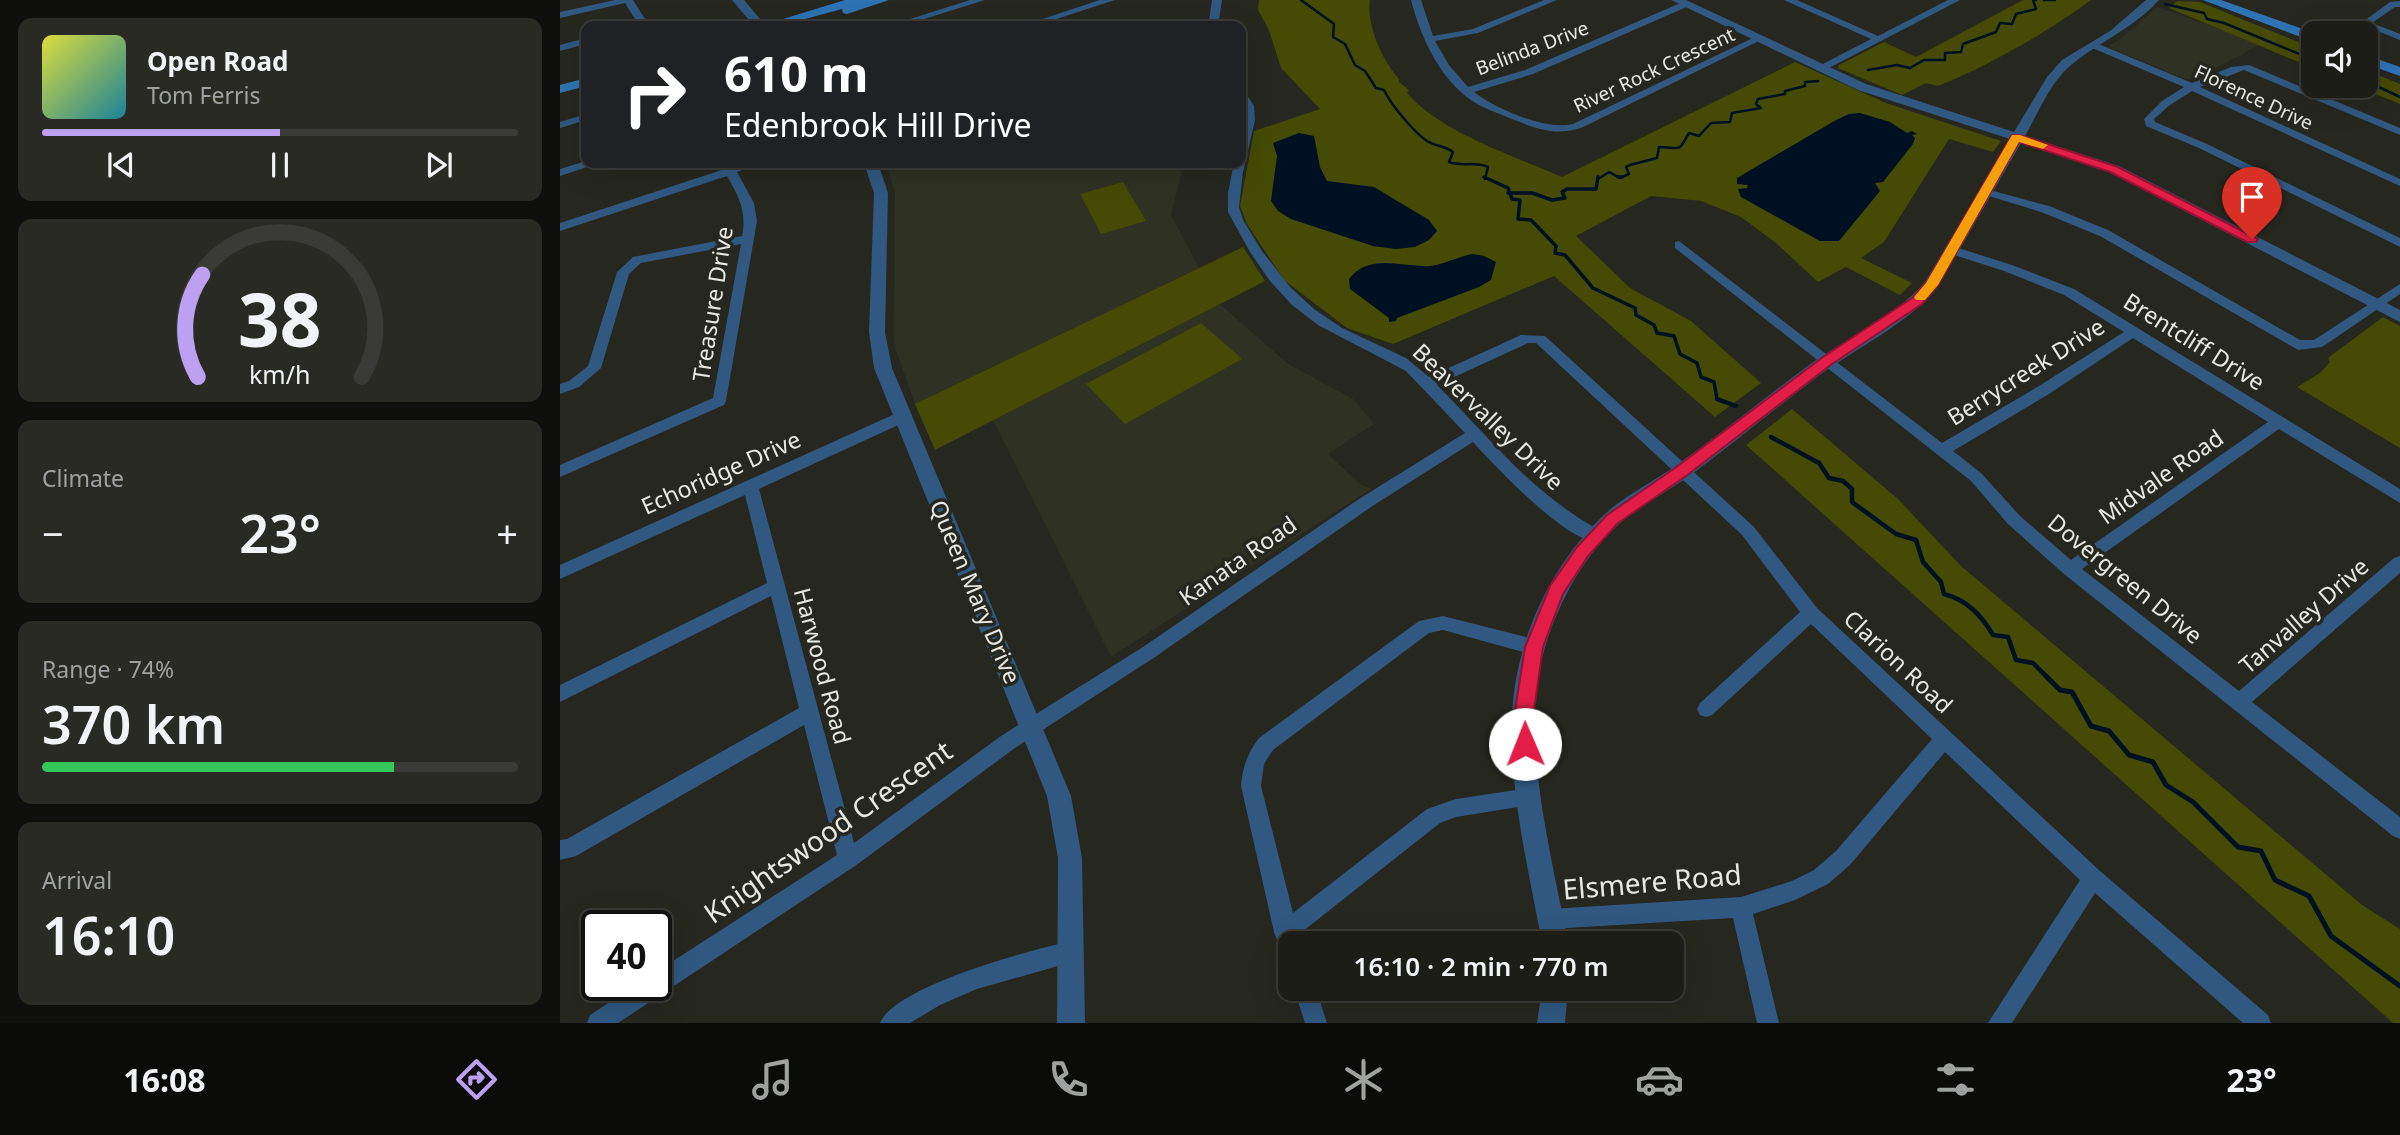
<!DOCTYPE html>
<html lang="en">
<head>
<meta charset="utf-8">
<style>
  body { margin:0; font-family:"Noto Sans",sans-serif; background:#292a24; color:#f1f3f6; height:100vh; display:flex; flex-direction:column; font-size:26px; white-space:nowrap }
  * { box-sizing:border-box; margin:0 }
  p { font-size:23px; color:#a0a2a1 }
  .icon { flex:none; width:38px; height:38px; fill:none; stroke:currentColor; stroke-width:2; stroke-linecap:round; stroke-linejoin:round }
  .map { position:relative; flex:1; overflow:hidden }
  .drawer { display:flex; flex-direction:column; gap:18px; padding:18px; background:#0f100d; width:560px }
  .drawer>* { flex:none }
  .hud { position:absolute; left:21px; top:21px; width:665px; height:147px; border-radius:14px; box-shadow:0 7px 28px #0002,0 0 0 2px #3a3b36; background:#202124; color:#fff; overflow:hidden }
  .fabs { position:absolute; left:1741px; top:21px; display:grid; gap:14px }
  .fabs a { display:grid; place-items:center; width:77px; height:77px; border-radius:14px; background:#1c1d17; box-shadow:0 7px 28px #0002,0 0 0 2px #3a3b36; font-size:35px }
  .speed { position:absolute; left:21px; top:910px; display:flex; gap:14px; font-size:35px; font-weight:700; text-align:center }
  .speed>* { display:grid; place-content:center; width:91px; height:91px; border-radius:50%; background:#1c1d17; box-shadow:0 7px 28px #0002,0 0 0 2px #3a3b36; line-height:1 }
  .speed .limit { border:4px solid #111; border-radius:10px; background:#fff; color:#111 }
  .pin { position:absolute; display:grid; place-items:center; width:60px; height:60px; color:#fff; margin:-72px -30px; border-radius:50% 50% 50% 0; rotate:-45deg; box-shadow:0 0 7px #0007 }
  .pin .icon { rotate:45deg }
  .me { position:absolute; width:77px; margin:-38px; rotate:359deg; stroke-linejoin:round; filter:drop-shadow(0 0 5px #0008) }
  .turn { display:flex; align-items:center; gap:24px; height:147px; padding:0 28px; font-size:32px }
  .turn .icon { width:91px; height:91px; stroke-width:2.5 }
  .turn b { display:block; font-size:49px; line-height:60px }
  .big { font-size:52px; font-weight:600; line-height:1.1 }
  .drawer .widget { flex:1; display:flex; flex-direction:column; justify-content:center; gap:10px; min-width:0; padding:0 24px; border-radius:14px; background:#292a24 }
  .drawer .dial { align-items:center; gap:0 }
  .dial svg { height:182px; overflow:visible; fill:none; stroke:#3a3b36; stroke-width:7; stroke-linecap:round; text-anchor:middle }
  .dial text { fill:#f1f3f6; stroke:none }
  .song { display:flex; align-items:center; gap:21px }
  .cover { width:84px; height:84px; border-radius:10px; background:linear-gradient(135deg,hsl(60 70% 55%),hsl(190 70% 35%)) }
  .played { height:7px; border-radius:4px; background:linear-gradient(90deg,#bca0f2 50%,#3a3b36 50%) }
  .keys { display:flex; justify-content:space-around; direction:ltr }
  .heat { display:flex; justify-content:space-between; align-items:center; font-size:38px; direction:ltr }
  .charge { height:10px; border-radius:5px; background:linear-gradient(90deg,#34c759 74%,#3a3b36 0) }
  .trip { position:absolute; left:718px; top:931px; width:406px; height:70px; border-radius:14px; background:#1c1d17; box-shadow:0 7px 28px #0002,0 0 0 2px #3a3b36; font-weight:600; line-height:70px; text-align:center }
  .menu { display:flex; height:112px; justify-content:space-around; align-items:center; background:#0b0c09; color:#a0a2a1 }
  .menu .icon { width:49px; height:49px }
  .menu .active { color:#bca0f2 }
  .menu b { font-size:32px; color:#f1f3f6 }
  main { display:flex; flex:1; min-height:0 }
  .map>svg:first-child { display:block }
  .built { fill:#2f3122 }
  .green { fill:#454b04 }
  .water { fill:#001023 }
  .lines { fill:none; stroke-linecap:round; stroke-linejoin:round }
  .stream-far3 { stroke:#001023; stroke-width:2.5 }
  .stream-far2 { stroke:#001023; stroke-width:3.5 }
  .stream-far1 { stroke:#001023; stroke-width:4.5 }
  .stream { stroke:#001023; stroke-width:5 }
  .minor { fill:#305880; fill-rule:evenodd }
  .tertiary { fill:#305880; fill-rule:evenodd }
  .secondary { fill:#2e73b3; fill-rule:evenodd }
  .route { fill:#e11d48; stroke:#92132f; stroke-width:2 }
  .slow { fill:#f59e0b }
  .labels { text-anchor:middle; stroke-width:7; stroke-linejoin:round; paint-order:stroke }
  .far-street-label { font-size:19px; fill:#e8e9e3; stroke:#26271f }
  .street-label { font-size:23px; fill:#e8e9e3; stroke:#26271f }
  .near-street-label { font-size:28px; fill:#e8e9e3; stroke:#26271f }
</style>
</head>
<body>
<main>
<section class="drawer">
<div class="widget">
<div class="song"><i class="cover"></i><div><b>Open Road</b><p>Tom Ferris</p></div></div>
<div class="played"></div>
<div class="keys"><svg class="icon" aria-label="previous" viewBox="0 0 24 24"><path d="M18 5L8 12l10 7zM5 5v14"/></svg><svg class="icon" aria-label="pause" viewBox="0 0 24 24"><path d="M8 5v14M16 5v14"/></svg><svg class="icon" aria-label="next" viewBox="0 0 24 24"><path d="M6 5l10 7-10 7zM19 5v14"/></svg></div>
</div>
<div class="widget dial"><svg viewBox="0 0 100 80">
<path d="M14 69A42 42 0 1 1 86 69"/>
<path d="M14 69A42 42 0 0 1 16 24" stroke="#bca0f2"/>
<text x="50" y="56" font-size="32" font-weight="700">38</text>
<text x="50" y="72" font-size="11">km/h</text>
</svg></div>
<div class="widget"><p>Climate</p>
<div class="heat"><a>−</a><b class="big">23°</b><a>+</a></div>
</div>
<div class="widget"><p>Range · 74%</p><b class="big">370 km</b><div class="charge"></div></div>
<div class="widget"><p>Arrival</p><b class="big">16:10</b></div>
</section>
<div class="map">
<svg width="1840" height="1023" viewBox="0 0 1840 1023">
  <rect width="100%" height="100%" fill="#26271f"/>
  <g class="built">
    <path d="M1597 7 1663 30 1699 45 1633 80 1623 78 1553 49 1550 45 1562 38Z"/>
    <path d="M326 163H624L611 215 639 268 355 404 334 345 335 193Z"/>
    <path d="M660 304 728 364 793 399 814 424 768 454 800 484 811 489 551 657 433 420Z"/>
  </g>
  <g class="green">
    <path d="M699 0H810C806 26 823 61 839 79V82L849 90 847 93C881 133 955 156 1002 177L1235 62 1326 103 1441 141 1433 152 1389 139 1324 242 1301 258 1352 283 1340 295 1286 267 1258 282 1216 243 1181 217 1141 201 1091 196 1016 236 1070 288 1131 321 1201 383 1155 417 994 276 833 344 787 328 724 280 687 224 680 206 694 131 760 109 721 68 709 30 698 10Z"/>
    <path d="M1463 0H1531C1488 32 1428 66 1378 86L1366 83 1342 95 1278 68 1279 65 1324 42 1356 57Z"/>
    <path d="M1617 1 1640 2 1753 48V68L1609 8Z"/>
    <path d="M1806 70 1840 84V104L1796 86H1806Z"/>
    <path d="M563 182 586 221 541 234 520 194Z"/>
    <path d="M683 247 705 281 375 450 355 404Z"/>
    <path d="M1823 317 1840 326V448L1737 387 1760 373 1770 362 1768 358Z"/>
    <path d="M641 323 682 359 565 424 526 384Z"/>
    <path d="M1232 409 1338 499 1401 566 1802 905 1840 929V1023H1833L1186 445Z"/>
  </g>
  <g class="water">
    <path d="M1300 113 1330 122 1347 133 1352 131 1357 134 1352 135 1355 138 1353 144 1323 182 1315 183 1320 191 1279 241H1260L1181 197 1178 189 1187 188 1188 185 1177 184V178L1276 120 1289 114Z"/>
    <path d="M739 133 754 136 760 167 767 181 814 187 869 220 877 231 869 240 855 247 836 249 813 246 731 219 718 211 711 201 717 156 713 143Z"/>
    <path d="M913 254 924 256 936 262 931 280 919 287 837 318 836 321 829 322V318L790 289 789 279C810 252 842 268 871 266 886 264 899 256 913 254Z"/>
  </g>
  <g class="lines">
    <g class="stream-far3">
      <path d="M741 0 774 24 773 37 785 44 795 65 805 71 816 88 824 90C831 105 854 132 867 141 875 146 885 146 893 152L889 162C902 167 915 161 928 167L925 179"/>
      <path d="M1484 0H1495"/>
      <path d="M1605 4 1644 13 1647 19 1664 23 1754 60"/>
      <path d="M1308 70 1337 65 1350 68 1364 60H1385V53L1401 52 1403 44 1436 32 1440 23 1452 24 1456 14 1476 9 1473 0H1476"/>
      <path d="M1806 81 1840 97"/>
      <path d="M1038 179 1049 172 1060 178 1069 174 1066 167 1070 165 1097 158 1099 147C1125 148 1117 152 1129 133L1139 136 1151 123 1170 122 1172 113 1201 108 1196 104 1198 99 1225 94V91L1245 86V82L1258 81"/>
    </g>
    <g class="stream-far2">
      <path d="M924 177 948 188 952 199 960 200 958 219 971 220 996 246 995 253 1005 255 1033 288 1075 308 1076 315 1094 325 1097 333 1114 336 1120 354 1137 363 1141 377 1154 382 1157 399 1162 401"/>
      <path d="M1058 177H1062"/>
      <path d="M948 193H972L992 200 1005 198 1002 192 1007 189H1036L1038 177"/>
    </g>
    <g class="stream-far1">
      <path d="M1157 399 1176 406"/>
      <path d="M1211 437 1259 463 1269 478 1283 481 1292 489V502L1336 534 1356 540 1363 562 1381 582 1384 594C1407 600 1421 615 1433 635L1448 637 1456 660 1473 663 1488 678"/>
    </g>
    <path class="stream" d="M1486 676 1500 690 1512 692 1531 726 1549 731 1569 755 1593 762 1606 785 1633 802 1678 847 1701 851 1715 880 1749 896 1771 936 1840 986"/>
    <g class="minor">
      <path d="M55 0H73L85 19 78 26H68L75 19 65 3 0 18V12Z"/>
      <path d="M410 0H425L342 26H328Z"/>
      <path d="M540 0H555L475 26H461Z"/>
      <path d="M652 0H662L658 26H625L630 23 649 21Z"/>
      <path d="M851 0H861L873 36 913 29 984 0H997L918 33 875 41 889 65 908 87 965 70 1123 2H1129V6L973 74 914 92C936 109 986 131 1013 124L1197 36 1205 38 1021 128C995 136 977 129 952 119 938 113 921 108 908 98 878 75 860 35 851 0Z"/>
      <path d="M1224 0H1237L1318 36 1388 0H1400L1263 71 1259 70V66L1311 39Z"/>
      <path d="M1840 1V7H1835L1812 23 1840 34V40L1800 24 1830 2Z"/>
      <path d="M26 38V44L0 51V45Z"/>
      <path d="M1530 43H1536L1632 83 1671 67 1689 65 1840 128V135L1684 70 1640 87 1840 179V186L1632 91 1610 105 1594 119 1595 122 1647 144 1840 238V247L1639 148 1586 126 1584 119 1602 101 1624 87 1530 47Z"/>
      <path d="M681 91 685 92 694 106 695 120 683 172 679 207 683 220 702 251 730 287 754 309 782 328 846 358 869 377 961 335 985 336 1194 527 1257 608 1540 871 1708 1015 1711 1023H1683L1535 893 1452 1023H1428L1520 880 1385 752 1290 865 1268 884 1235 900 1193 914 1219 1023H1197L1173 918 991 929 984 926 981 919 984 912 991 909 1181 897 1232 881 1254 870 1276 851 1372 739 1251 624 1152 715 1146 717 1140 715 1137 709 1140 703 1240 612 1182 535 976 343H968L877 385C931 439 972 494 1041 531L1043 536 1041 541C1013 550 932 463 913 442L811 507 595 657 455 748 295 866 58 1023H27L30 1015 76 985H96V972L277 855 244 725 16 856 0 860V840L7 839 239 708 211 596 0 702V685L207 583 185 495 0 579V565L337 413H347L349 417 347 421 199 489 294 843 441 736 583 647 799 499 905 433 846 371 758 325 732 305 710 281 690 252 668 212V193L674 163H681V136L685 120Z"/>
      <path d="M26 114V120L0 128V122Z"/>
      <path d="M26 161 39 163 0 176V169Z"/>
      <path d="M183 163H200L177 172 194 203 197 221 166 401 164 405 0 477V465L153 398 181 244 81 263 69 274 41 368 19 387 0 394V384L9 381 28 366 57 272 73 257 182 236C187 212 179 197 167 176L0 231V223Z"/>
      <path d="M1426 189 1489 206 1548 230 1740 340H1754L1840 284V294L1762 347 1738 350 1540 236 1481 212 1422 194V190Z"/>
      <path d="M1119 241 1382 443 1479 386 1564 332 1504 295 1444 271 1388 253 1386 250 1392 246 1452 265 1514 289 1840 489V503L1719 429 1522 569 1679 691 1834 558 1840 556V573L1692 702 1840 817V839L1833 836 1504 574 1448 524 1411 481 1115 248V242ZM1573 338 1708 422 1511 560 1460 516 1421 473 1393 451 1489 394Z"/>
      <path d="M883 616 974 639 980 642 983 647 980 652 974 655 883 630 869 633 713 750 704 764 701 786 733 913 867 809 896 799 969 788 976 790 979 797 976 804 896 817 880 823 738 935 740 943H730V956L722 953 714 932 681 786C682 768 688 752 699 738L859 621Z"/>
      <path d="M511 941 519 944 522 952 519 960 417 989 380 1005 350 1023H320C335 986 471 950 511 941Z"/>
      <path d="M734 989H756L767 1023H745Z"/>
    </g>
    <g class="tertiary">
      <path d="M172 0H184L206 26H194Z"/>
      <path d="M1111 0H1126L1306 84 1454 132 1487 77 1502 60 1550 31 1586 0H1599C1572 30 1538 42 1510 66 1490 83 1478 113 1465 136L1559 166 1840 310V322L1549 172 1461 143 1379 285C1355 320 1289 352 1253 380 1211 412 1170 446 1128 477 1105 493 1079 506 1058 525 1008 570 974 651 974 719 975 794 994 869 1008 943H982C969 872 949 791 952 718 954 644 990 565 1044 515 1064 496 1091 483 1114 467 1157 437 1198 403 1241 371 1280 341 1332 320 1365 282L1450 139 1298 90Z"/>
      <path d="M304 163H318L328 193 325 332 332 368 511 796 522 858 525 1023H497L498 858 487 796 314 368 309 332 314 193Z"/>
      <path d="M982 989H1008L1005 1023H977Z"/>
    </g>
    <g class="secondary">
      <path d="M285 0H329L287 14 283 13 282 9 219 26H200Z"/>
      <path d="M1643 0H1661L1754 33V42Z"/>
      <path d="M1806 55 1840 67V76L1806 64Z"/>
      <path d="M26 78V86L0 93V85Z"/>
    </g>
  </g>
  <path class="route" d="M1452 135H1460L1558 167 1698 239 1696 242H1687L1550 172 1459 142 1378 285 1362 304 1272 364 1126 476 1058 523 1028 556 1003 594 983 647 973 717 975 744 972 750 965 753 959 750 954 717 965 647 990 586 1017 547 1047 515 1115 468 1263 357 1352 298 1366 283Z"/>
  <path class="slow" d="M1452 135H1460L1488 145 1483 149 1459 142 1378 285 1365 300H1356L1354 297 1366 283Z"/>
  <g class="labels">
    <g class="far-street-label">
      <text transform="translate(972 48) rotate(-21)" y="7">Belinda Drive</text>
      <text transform="translate(1094 70) rotate(-25)" y="7">River Rock Crescent</text>
      <text transform="translate(1694 97) rotate(25)" y="7">Florence Drive</text>
    </g>
    <g class="street-label">
      <text transform="translate(153 304) rotate(-81)" y="8">Treasure Drive</text>
      <text transform="translate(1634 342) rotate(32)" y="8">Brentcliff Drive</text>
      <text transform="translate(1466 372) rotate(-32)" y="8">Berrycreek Drive</text>
      <text transform="translate(928 417) rotate(44)" y="8">Beavervalley Drive</text>
      <text transform="translate(161 473) rotate(-24)" y="8">Echoridge Drive</text>
      <text transform="translate(1601 477) rotate(-35)" y="8">Midvale Road</text>
      <text transform="translate(678 561) rotate(-35)" y="8">Kanata Road</text>
      <text transform="translate(1565 579) rotate(39)" y="8">Dovergreen Drive</text>
      <text transform="translate(415 592) rotate(67)" y="8">Queen Mary Drive</text>
      <text transform="translate(1744 616) rotate(-41)" y="8">Tanvalley Drive</text>
      <text transform="translate(1338 662) rotate(43)" y="8">Clarion Road</text>
      <text transform="translate(262 666) rotate(75)" y="8">Harwood Road</text>
    </g>
    <g class="near-street-label">
      <text transform="translate(268 832) rotate(-35)" y="10">Knightswood Crescent</text>
      <text transform="translate(1092 882) rotate(-5)" y="10">Elsmere Road</text>
    </g>
  </g>
</svg>
<div class="fabs">
<a><svg class="icon" aria-label="sound" viewBox="0 0 24 24"><path d="M4 9h4l5-4v14l-5-4H4zM17 9q2 3 0 6"/></svg></a>
</div>
<div class="speed"><div class="limit">40</div></div>
<div class="pin" style="left:1692px;top:239px;background:#d93025"><svg class="icon" aria-label="arrive" viewBox="0 0 24 24"><path d="M6 21V4h12l-3 4 3 4H6"/></svg></div>
<svg class="me" style="left:965px;top:744px" viewBox="-20 -20 40 40"><circle r="19" fill="#fff"/><path d="M0-13L10 11 0 6-10 11z" fill="#e11d48"/></svg>
<div class="trip">16:10 · 2 min · 770 m</div>
<div class="hud">
<div class="turn"><svg class="icon" aria-label="right" viewBox="0 0 24 24"><path d="M7 20v-9h11M14 6l5 5-5 5"/></svg><div><b>610 m</b>Edenbrook Hill Drive</div></div>
</div>
</div>
</main>
<nav class="menu">
<b>16:08</b>
<svg class="icon active" aria-label="directions" viewBox="0 0 24 24"><path d="M12 3l9 9-9 9-9-9zM9 14v-3h6M13 9l2 2-2 2"/></svg>
<svg class="icon" aria-label="music" viewBox="0 0 24 24"><path d="M9 18V5l10-2v13"/><circle cx="6" cy="18" r="3"/><circle cx="16" cy="16" r="3"/></svg>
<svg class="icon" aria-label="phone" viewBox="0 0 24 24"><path d="M5 4h4l2 5-3 2q2 4 5 5l2-3 5 2v4C11 20 4 13 5 4z"/></svg>
<svg class="icon" aria-label="climate" viewBox="0 0 24 24"><path d="M12 3v18M4 7l16 10M4 17L20 7"/></svg>
<svg class="icon" aria-label="car" viewBox="0 0 24 24"><path d="M5 17H2v-5l4-1 3-4h7l3 4 3 1v5h-3M9 17h6M6 11h13"/><circle cx="7" cy="17" r="2"/><circle cx="17" cy="17" r="2"/></svg>
<svg class="icon" aria-label="filters" viewBox="0 0 24 24"><path d="M4 7h16M4 17h16"/><circle cx="9" cy="7" r="2"/><circle cx="15" cy="17" r="2"/></svg>
<b>23°</b>
</nav>
</body>
</html>
